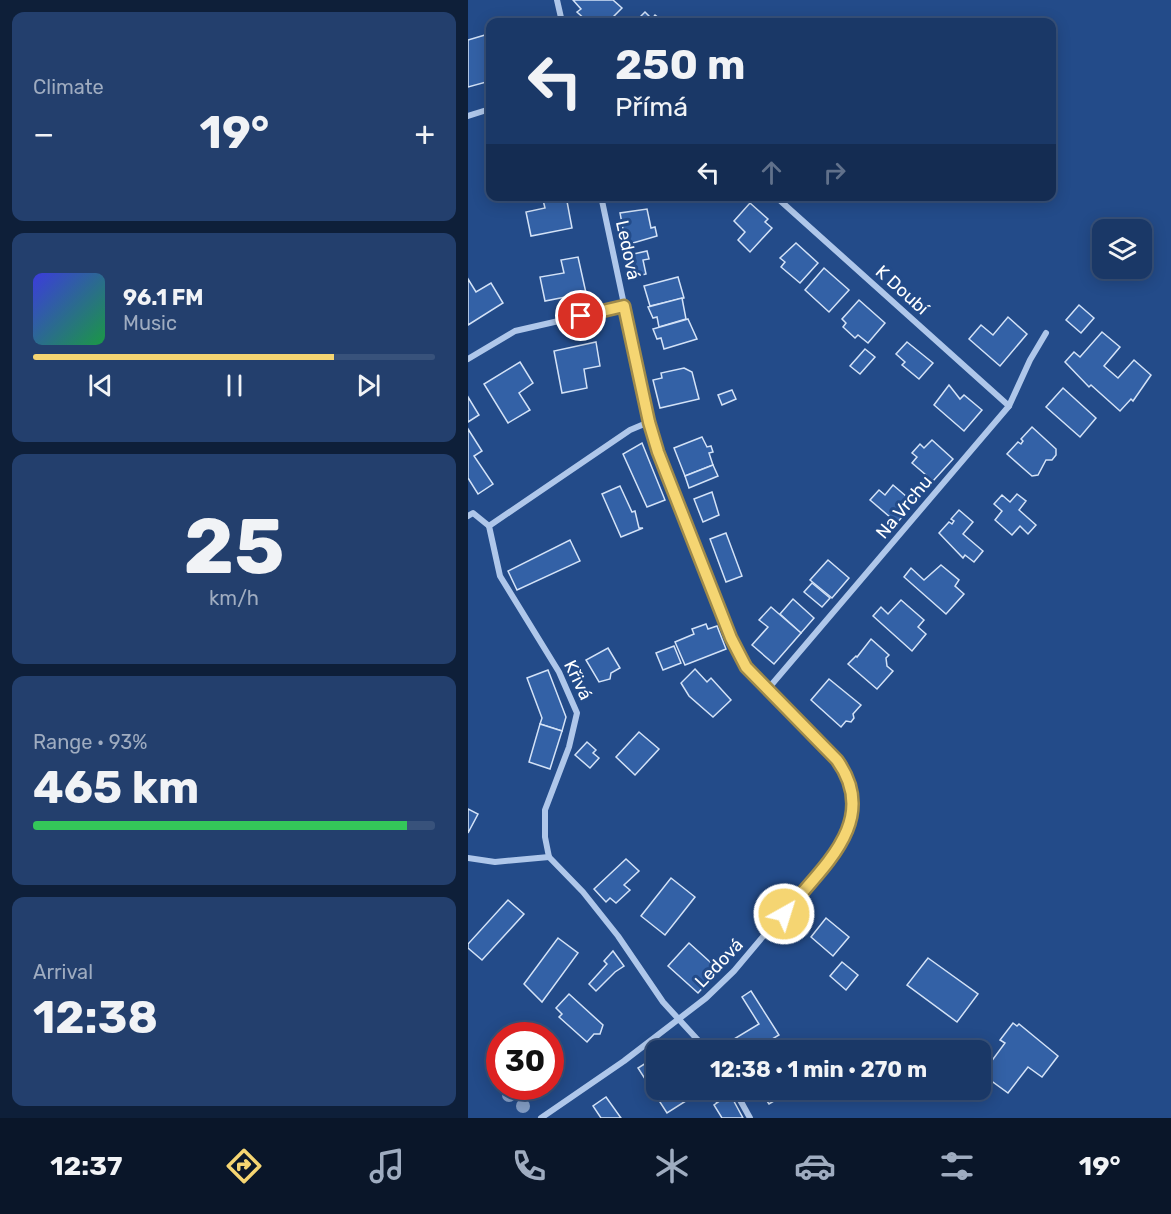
<!DOCTYPE html>
<html lang="en">
<head>
<meta charset="utf-8">
<style>
  body { margin:0; font-family:Rubik,sans-serif; background:#233f6d; color:#f1f3f6; height:100vh; display:flex; flex-direction:column; font-size:22px; white-space:nowrap }
  * { box-sizing:border-box; margin:0 }
  p { font-size:20px; color:#9facc0 }
  .icon { flex:none; width:33px; height:33px; fill:none; stroke:currentColor; stroke-width:2; stroke-linecap:round; stroke-linejoin:round }
  .map { position:relative; flex:1; overflow:hidden }
  .side { display:flex; flex-direction:column; gap:12px; padding:12px; background:#0e1f39; width:468px }
  .side>* { flex:none }
  .top-card { position:absolute; left:18px; top:18px; width:570px; height:183px; border-radius:12px; box-shadow:0 3px 15px #0003,0 0 0 2px #38527b; background:#1a3867; color:#f1f3f6; overflow:hidden }
  .fabs { position:absolute; left:624px; top:219px; display:grid; gap:12px }
  .fabs a { display:grid; place-items:center; width:60px; height:60px; border-radius:12px; background:#1a3867; box-shadow:0 3px 15px #0003,0 0 0 2px #38527b; font-size:30px }
  .speed { position:absolute; left:18px; top:1022px; display:flex; gap:12px; font-size:30px; font-weight:700; text-align:center }
  .speed>* { display:grid; place-content:center; width:78px; height:78px; border-radius:50%; background:#1a3867; box-shadow:0 3px 15px #0003,0 0 0 2px #38527b; line-height:1 }
  .speed .limit { border:9px solid #d22; background:#fff; color:#111 }
  .pin { position:absolute; display:grid; place-items:center; width:51px; height:51px; color:#fff; margin:-26px; border:3px solid #fff; border-radius:50%; box-shadow:0 2px 6px #0007 }
  .me { position:absolute; width:66px; margin:-33px; rotate:39deg; stroke-linejoin:round; filter:drop-shadow(0 0 4px #0008) }
  .turn { display:flex; align-items:center; gap:21px; height:126px; padding:0 30px; font-size:27px }
  .turn .icon { width:78px; height:78px; stroke-width:2.5 }
  .turn b { display:block; font-size:42px; line-height:51px }
  .lanes { display:flex; align-items:center; height:57px; padding:0 30px; background:#0003; justify-content:center; gap:30px; direction:ltr }
  .lanes .off { opacity:.35 }
  .big { font-size:45px; font-weight:700; line-height:1.1 }
  .side .widget { flex:1; display:flex; flex-direction:column; justify-content:center; gap:9px; min-width:0; padding:0 21px; border-radius:12px; background:#233f6d }
  .side .dial { align-items:center; gap:0 }
  .dial b { font-size:78px; line-height:1 }
  .song { display:flex; align-items:center; gap:18px }
  .cover { width:72px; height:72px; border-radius:9px; background:linear-gradient(135deg,hsl(240 70% 55%),hsl(140 70% 35%)) }
  .played { height:6px; border-radius:3px; background:linear-gradient(90deg,#f5d572 75%,#38527b 75%) }
  .keys { display:flex; justify-content:space-around; direction:ltr }
  .heat { display:flex; justify-content:space-between; align-items:center; font-size:33px; direction:ltr }
  .charge { height:9px; border-radius:4px; background:linear-gradient(90deg,#34c759 93%,#38527b 0) }
  .trip { position:absolute; left:178px; top:1040px; width:345px; height:60px; border-radius:12px; background:#1a3867; box-shadow:0 3px 15px #0003,0 0 0 2px #38527b; font-weight:700; line-height:60px; text-align:center }
  .tabs { display:flex; height:96px; justify-content:space-around; align-items:center; background:#0a1629; color:#9facc0 }
  .tabs .icon { width:42px; height:42px }
  .tabs .active { color:#f5d572 }
  .tabs b { font-size:27px; color:#f1f3f6 }
  main { display:flex; flex:1; min-height:0 }
  .map>svg:first-child { display:block }
  .building { fill:#3361a6; stroke:#d3e2f7; stroke-width:1.5 }
  .lines { fill:none; stroke-linecap:round; stroke-linejoin:round }
  .minor { stroke:#afc7ea; stroke-width:6 }
  .tree { fill:#849ec6 }
  .route-casing { stroke:#9f8a4a; stroke-width:15 }
  .route { stroke:#f5d572; stroke-width:10 }
  .labels { text-anchor:middle; stroke-width:6; stroke-linejoin:round; paint-order:stroke }
  .street-label { font-size:18px; fill:#fff; stroke:#234b89 }
</style>
</head>
<body>
<main>
<section class="side">
<div class="widget"><p>Climate</p>
<div class="heat"><a>−</a><b class="big">19°</b><a>+</a></div>
</div>
<div class="widget">
<div class="song"><i class="cover"></i><div><b>96.1 FM</b><p>Music</p></div></div>
<div class="played"></div>
<div class="keys"><svg class="icon" aria-label="previous" viewBox="0 0 24 24"><path d="M18 5L8 12l10 7zM5 5v14"/></svg><svg class="icon" aria-label="pause" viewBox="0 0 24 24"><path d="M8 5v14M16 5v14"/></svg><svg class="icon" aria-label="next" viewBox="0 0 24 24"><path d="M6 5l10 7-10 7zM19 5v14"/></svg></div>
</div>
<div class="widget dial"><b>25</b><p>km/h</p></div>
<div class="widget"><p>Range · 93%</p><b class="big">465 km</b><div class="charge"></div></div>
<div class="widget"><p>Arrival</p><b class="big">12:38</b></div>
</section>
<div class="map">
<svg width="703" height="1118" viewBox="0 0 703 1118">
  <rect width="100%" height="100%" fill="#234b89"/>
  <g class="building">
    <path d="M105 0H145L154 8 140 22H120L109 12 113 9Z"/>
    <path d="M177 12 184 19 187 15 196 22H167Z"/>
    <path d="M17 35 22 54V81L0 87V40Z"/>
    <path d="M74 196H98L104 228 63 236 58 212 77 208Z"/>
    <path d="M282 203 300 219 297 222 304 228 282 252 270 240 277 232 266 221Z"/>
    <path d="M179 209 183 228 187 227 189 236 158 245 152 213Z"/>
    <path d="M328 243 350 263 332 283 313 267 317 262 312 258Z"/>
    <path d="M179 251 181 259 175 260 178 274 166 277 161 255Z"/>
    <path d="M110 257 118 293 77 301 72 277 96 273 93 260Z"/>
    <path d="M356 268 381 290 361 312 337 290Z"/>
    <path d="M210 277 216 298 182 306 176 286Z"/>
    <path d="M0 279 8 292 23 283 35 303 0 325Z"/>
    <path d="M214 298 218 319 191 327 189 317 185 318 180 307Z"/>
    <path d="M391 300 417 323 400 343 390 335 387 338 375 327 378 323 374 319Z"/>
    <path d="M611 305 626 318 613 333 598 320Z"/>
    <path d="M540 317 559 334 532 366 501 339 513 325 525 335Z"/>
    <path d="M220 319 229 339 196 349 193 338 189 339 185 329Z"/>
    <path d="M634 332 652 347 636 366 650 378 666 360 683 375 665 401 663 399 652 411 623 385 621 387 597 362 606 352 612 357Z"/>
    <path d="M128 342 132 366 116 369 119 388 94 393 86 351Z"/>
    <path d="M439 342 465 363 451 379 434 365 437 362 428 354Z"/>
    <path d="M397 349 407 357 392 374 382 366Z"/>
    <path d="M52 362 65 383 51 393 62 410 40 423 16 384Z"/>
    <path d="M216 368 224 372 231 399 192 408 185 380 194 378 193 373Z"/>
    <path d="M481 385 492 399 496 395 514 410 496 431 466 405Z"/>
    <path d="M595 388 628 418 612 437 578 407Z"/>
    <path d="M264 390 268 399 254 405 250 395Z"/>
    <path d="M0 397 11 415 0 422Z"/>
    <path d="M564 427 588 449V455L584 460H578L570 475 564 476 539 454 550 442 553 444 555 441 553 439Z"/>
    <path d="M0 429 14 451 6 456 25 484 10 494 0 478Z"/>
    <path d="M234 437 239 447 243 446 245 452 241 453 245 465 217 476 206 448Z"/>
    <path d="M464 440 485 459 465 481 444 463 449 457 444 453 452 444 456 448Z"/>
    <path d="M174 443 197 500 179 507 155 454Z"/>
    <path d="M245 465 250 476 221 488 217 476Z"/>
    <path d="M425 485 446 503 429 523 402 500 411 490 417 495Z"/>
    <path d="M152 486 164 512 167 511 171 528H175L153 537 134 494Z"/>
    <path d="M244 492 251 515 235 522 226 499Z"/>
    <path d="M549 494 558 501 551 510 568 525 560 534 552 526 544 535 527 520 534 511 526 504 534 495 542 502Z"/>
    <path d="M491 510 505 522 495 534 515 551 506 562 497 555 495 558 471 533 481 522 484 524 486 521 483 519Z"/>
    <path d="M258 533 274 576 258 582 242 539Z"/>
    <path d="M102 540 112 561 49 590 40 571Z"/>
    <path d="M360 560 381 578 364 598 342 580Z"/>
    <path d="M473 565 491 580 487 586 496 594 478 614 436 577 443 568 456 580Z"/>
    <path d="M344 583 362 598 354 607 336 592Z"/>
    <path d="M325 599 346 618 333 633 312 614Z"/>
    <path d="M433 600 456 620 450 627 458 634 444 651 405 616 413 607 420 614Z"/>
    <path d="M303 607 333 633 306 664 284 645 300 627 291 620Z"/>
    <path d="M238 624 240 629 249 626 258 649 217 665 207 642 226 634 224 629Z"/>
    <path d="M403 639 421 655 418 658 419 666 425 671 409 689 380 664 388 656 389 657Z"/>
    <path d="M206 646 213 663 195 670 188 653Z"/>
    <path d="M140 648 152 668 143 673 142 679 131 682 118 660Z"/>
    <path d="M227 669 239 682 243 678 263 700 245 717 221 696 213 683Z"/>
    <path d="M80 670 98 717 94 731 72 724 74 718 59 678Z"/>
    <path d="M361 679 393 705 385 714 386 718 383 722 378 721 373 727 343 700Z"/>
    <path d="M72 724 94 731 82 769 61 762Z"/>
    <path d="M171 732 191 749 167 775 148 757Z"/>
    <path d="M119 742 128 750 125 753 131 758 122 768 107 755Z"/>
    <path d="M0 809 10 814 0 833Z"/>
    <path d="M158 859 171 871 156 885 162 890 148 903 142 898 138 902 126 889Z"/>
    <path d="M203 878 227 897 197 935 173 916Z"/>
    <path d="M40 900 56 914 14 960 0 948V944Z"/>
    <path d="M358 918 381 937 365 956 343 937Z"/>
    <path d="M90 938 110 953 74 1002 56 984Z"/>
    <path d="M221 943 251 970 230 993 200 966Z"/>
    <path d="M145 951 156 966 147 972 128 991 121 984 139 964 136 961Z"/>
    <path d="M460 958 510 994 489 1022 439 985Z"/>
    <path d="M374 962 390 975 378 990 362 976Z"/>
    <path d="M283 991 311 1035 286 1050H266L261 1042 291 1024 274 997Z"/>
    <path d="M101 994 135 1025 132 1034H126L119 1042 91 1017 94 1014 88 1008Z"/>
    <path d="M545 1023 549 1026 551 1024 590 1056 574 1077 560 1067 540 1093 514 1074 537 1043 532 1040Z"/>
    <path d="M189 1056V1089H214L221 1099 199 1113 170 1068Z"/>
    <path d="M239 1089H258L262 1094 249 1103Z"/>
    <path d="M291 1089H326L301 1104Z"/>
    <path d="M262 1094 275 1118H254L246 1105Z"/>
    <path d="M138 1097 153 1118H133L125 1106Z"/>
  </g>
  <g class="lines">
    <g class="minor">
      <path d="M89 0 94 22"/>
      <path d="M0 116 22 109"/>
      <path d="M307 196 541 406"/>
      <path d="M0 359 47 331 156 306"/>
      <path d="M181 422 162 430 21 526 32 576 91 672 109 713 101 747 77 810V837L81 857 115 892 150 936 195 1002 239 1050"/>
      <path d="M0 516 5 513 21 526"/>
      <path d="M299 690 541 406 562 360 578 333"/>
      <path d="M0 858 27 862 81 857"/>
      <path d="M266 1089 282 1118"/>
      <path d="M73 1118 156 1061 238 998 266 971 366 852C389 821 391 791 369 760L278 667 263 638 181 422 133 196"/>
    </g>
  </g>
  <g class="tree">
    <circle cx="41" cy="1095" r="7"/>
    <circle cx="55" cy="1106" r="7"/>
  </g>
  <g class="lines">
    <g class="route-casing">
      <path id="route" d="M113 316 156 306 181 422 190 452 263 638 278 667 369 760C413 821 354 867 316 914"/>
    </g>
    <use href="#route" class="route"/>
  </g>
  <g class="labels">
    <g class="street-label">
      <text transform="translate(160 250) rotate(78)" y="6">Ledová</text>
      <text transform="translate(434 290) rotate(42)" y="6">K Doubí</text>
      <text transform="translate(436 507) rotate(-50)" y="6">Na Vrchu</text>
      <text transform="translate(110 680) rotate(64)" y="6">Křivá</text>
      <text transform="translate(251 963) rotate(-46)" y="6">Ledová</text>
    </g>
  </g>
</svg>
<div class="fabs">
<a><svg class="icon" aria-label="layers" viewBox="0 0 24 24"><path d="M12 4l9 5-9 5-9-5zM3 14l9 5 9-5"/></svg></a>
</div>
<div class="speed"><div class="limit">30</div></div>
<div class="pin" style="left:113px;top:316px;background:#d93025"><svg class="icon" aria-label="arrive" viewBox="0 0 24 24"><path d="M6 21V4h12l-3 4 3 4H6"/></svg></div>
<svg class="me" style="left:316px;top:914px" viewBox="-20 -20 40 40"><circle r="17" fill="#f5d572" stroke="#fff" stroke-width="3"/><path d="M0-11L8 9 0 5-8 9z" fill="#fff"/></svg>
<div class="trip">12:38 · 1 min · 270 m</div>
<div class="top-card">
<div class="turn"><svg class="icon" aria-label="left" viewBox="0 0 24 24"><path d="M17 20v-9H6M10 6l-5 5 5 5"/></svg><div><b>250 m</b>Přímá</div></div>
<div class="lanes"><svg class="icon" aria-label="left" viewBox="0 0 24 24"><path d="M17 20v-9H6M10 6l-5 5 5 5"/></svg><svg class="icon off" aria-label="ahead" viewBox="0 0 24 24"><path d="M12 20V5M6 11l6-6 6 6"/></svg><svg class="icon off" aria-label="right" viewBox="0 0 24 24"><path d="M7 20v-9h11M14 6l5 5-5 5"/></svg></div>
</div>
</div>
</main>
<nav class="tabs">
<b>12:37</b>
<svg class="icon active" aria-label="directions" viewBox="0 0 24 24"><path d="M12 3l9 9-9 9-9-9zM9 14v-3h6M13 9l2 2-2 2"/></svg>
<svg class="icon" aria-label="music" viewBox="0 0 24 24"><path d="M9 18V5l10-2v13"/><circle cx="6" cy="18" r="3"/><circle cx="16" cy="16" r="3"/></svg>
<svg class="icon" aria-label="phone" viewBox="0 0 24 24"><path d="M5 4h4l2 5-3 2q2 4 5 5l2-3 5 2v4C11 20 4 13 5 4z"/></svg>
<svg class="icon" aria-label="climate" viewBox="0 0 24 24"><path d="M12 3v18M4 7l16 10M4 17L20 7"/></svg>
<svg class="icon" aria-label="car" viewBox="0 0 24 24"><path d="M5 17H2v-5l4-1 3-4h7l3 4 3 1v5h-3M9 17h6M6 11h13"/><circle cx="7" cy="17" r="2"/><circle cx="17" cy="17" r="2"/></svg>
<svg class="icon" aria-label="filters" viewBox="0 0 24 24"><path d="M4 7h16M4 17h16"/><circle cx="9" cy="7" r="2"/><circle cx="15" cy="17" r="2"/></svg>
<b>19°</b>
</nav>
</body>
</html>
